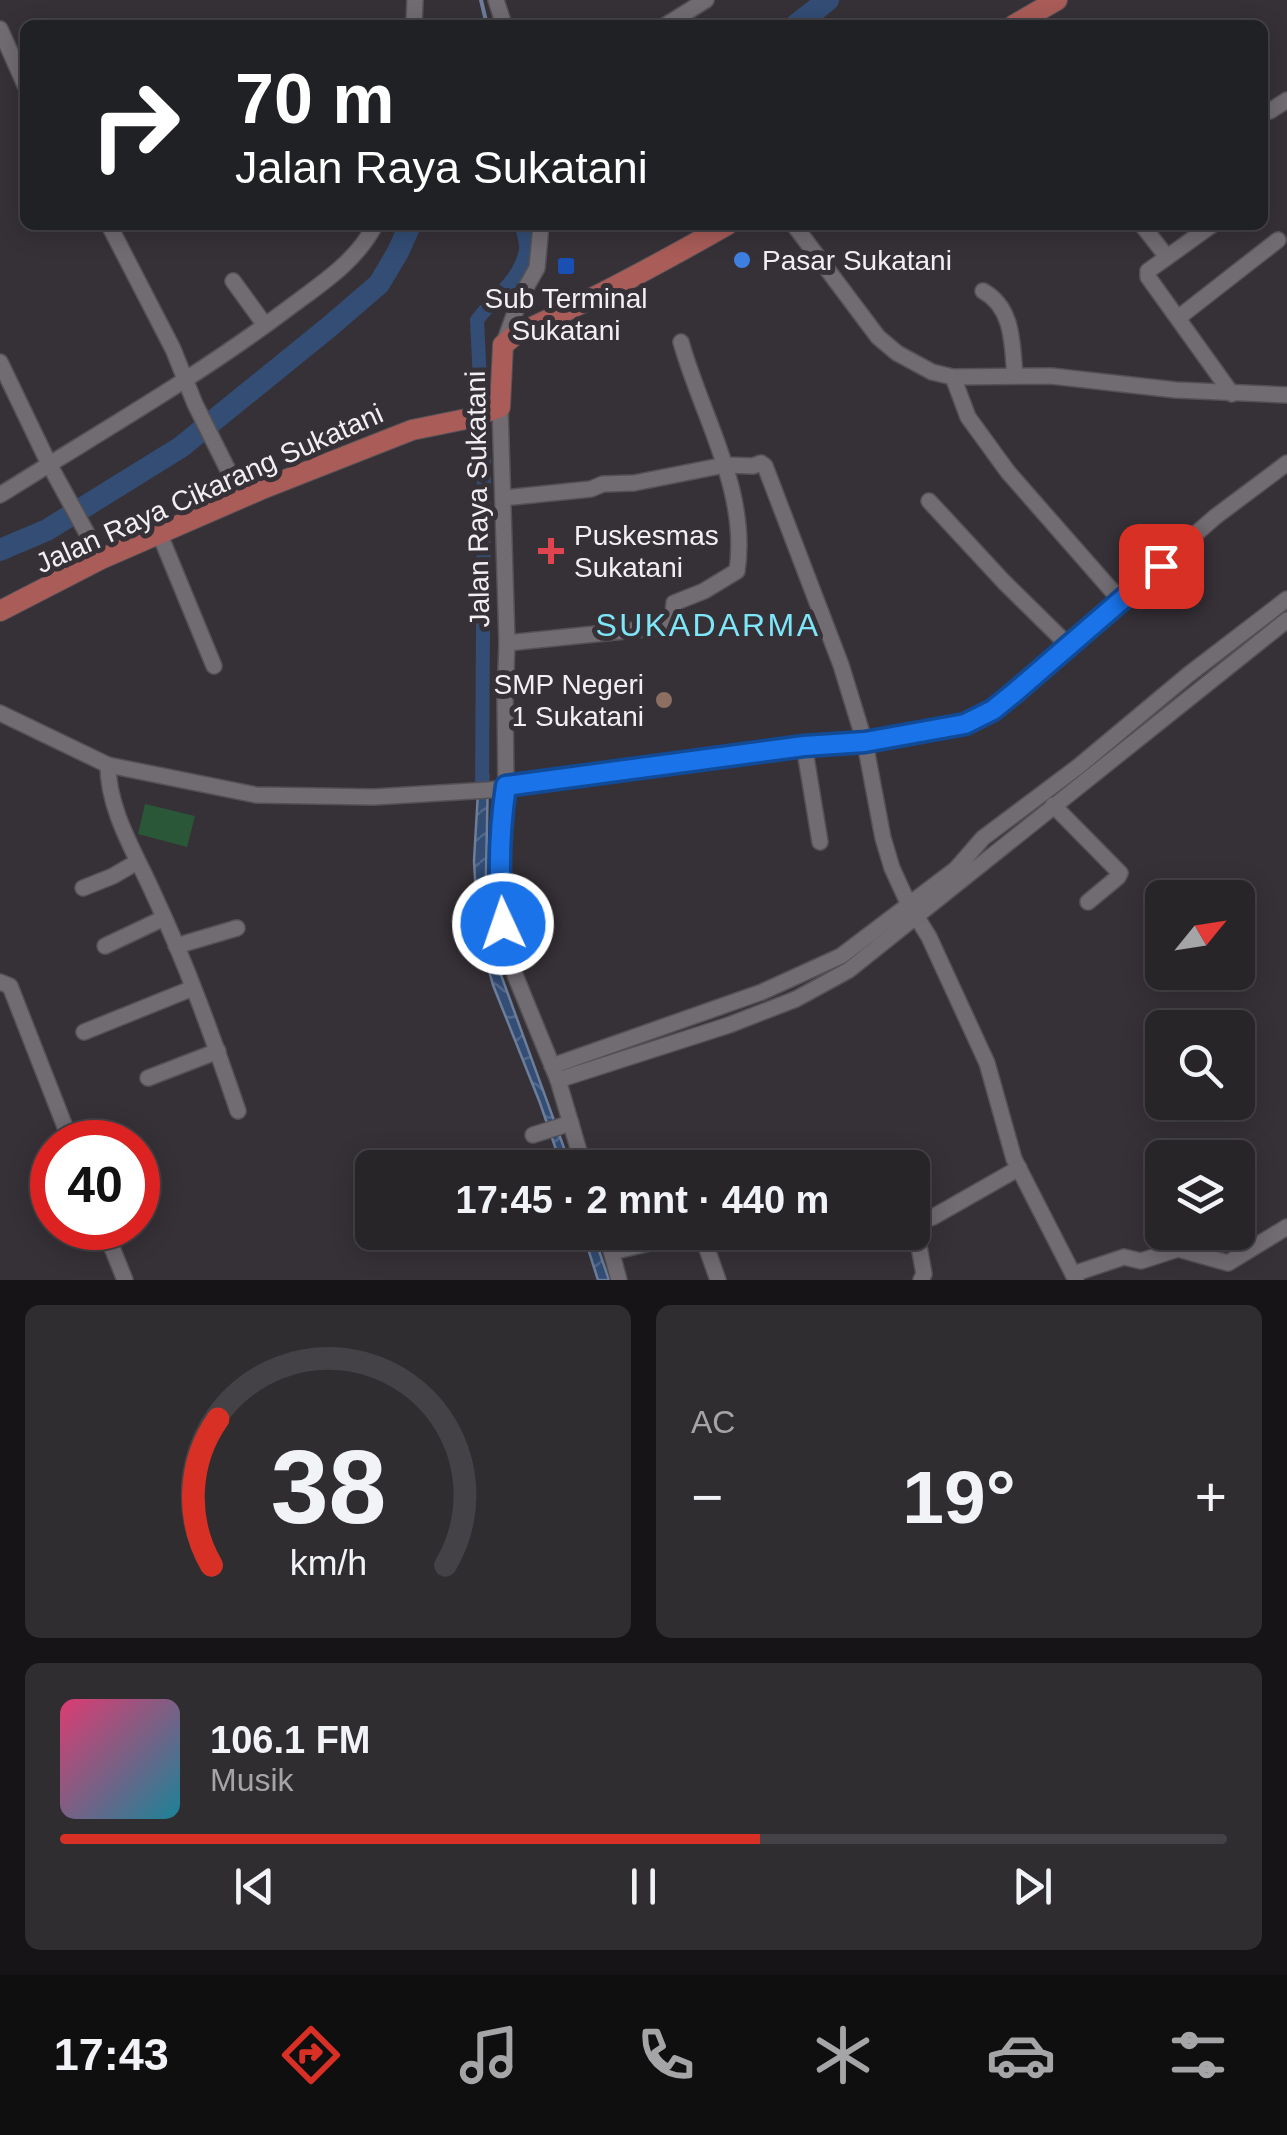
<!DOCTYPE html>
<html lang="id">
<head>
<meta charset="utf-8">
<style>
  body { margin:0; font-family:Arial,sans-serif; background:#302d31; color:#f1f3f6; height:100vh; display:flex; flex-direction:column; font-size:38px; white-space:nowrap }
  * { box-sizing:border-box; margin:0 }
  p { font-size:32px; color:#a5a5a8 }
  .icon { flex:none; width:55px; height:55px; fill:none; stroke:currentColor; stroke-width:2; stroke-linecap:round; stroke-linejoin:round }
  .map { position:relative; height:1280px; overflow:hidden }
  .panel { display:flex; flex-direction:column; gap:25px; padding:25px; background:#161417; flex:1 }
  .panel>* { flex:none }
  .hud { position:absolute; left:20px; top:20px; width:1248px; height:210px; border-radius:15px; box-shadow:0 5px 25px #0003,0 0 0 2px #444246; background:#202124; color:#fff; overflow:hidden }
  .needle { width:65px; rotate:60deg }
  .fabs { position:absolute; left:1145px; top:880px; display:grid; gap:20px }
  .fabs a { display:grid; place-items:center; width:110px; height:110px; border-radius:15px; background:#282529; box-shadow:0 5px 25px #0003,0 0 0 2px #444246; font-size:50px }
  .speed { position:absolute; left:30px; top:1120px; display:flex; gap:20px; font-size:50px; font-weight:700; text-align:center }
  .speed>* { display:grid; place-content:center; width:130px; height:130px; border-radius:50%; background:#282529; box-shadow:0 5px 25px #0003,0 0 0 2px #444246; line-height:1 }
  .speed .limit { border:15px solid #d22; background:#fff; color:#111 }
  .pin { position:absolute; display:grid; place-items:center; width:85px; height:85px; color:#fff; margin:-42px; border-radius:20px; box-shadow:0 5px 15px #0006 }
  .me { position:absolute; width:110px; margin:-55px; rotate:357deg; stroke-linejoin:round; filter:drop-shadow(0 0 8px #0008) }
  .turn { display:flex; align-items:center; gap:35px; height:210px; padding:0 50px; font-size:45px }
  .turn .icon { width:130px; height:130px; stroke-width:2.5 }
  .turn b { display:block; font-size:70px; line-height:85px }
  .big { font-size:75px; font-weight:800; line-height:1.1 }
  .panel .tile { flex:1; display:flex; flex-direction:column; justify-content:center; gap:15px; min-width:0; padding:0 35px; border-radius:15px; background:#302d31 }
  .panel .dial { align-items:center; gap:0 }
  .dial svg { height:260px; overflow:visible; fill:none; stroke:#444246; stroke-width:7; stroke-linecap:round; text-anchor:middle }
  .dial text { fill:#f1f3f6; stroke:none }
  .song { display:flex; align-items:center; gap:30px }
  .cover { width:120px; height:120px; border-radius:15px; background:linear-gradient(135deg,hsl(340 70% 55%),hsl(190 70% 35%)) }
  .played { height:10px; border-radius:5px; background:linear-gradient(90deg,#d93025 60%,#444246 60%) }
  .keys { display:flex; justify-content:space-around; direction:ltr }
  .heat { display:flex; justify-content:space-between; align-items:center; font-size:55px; direction:ltr }
  .panel .tiles { flex:1; display:grid; gap:25px; grid-template-columns:1fr 1fr }
  .tile:last-child { grid-column:span 2 }
  .trip { position:absolute; left:355px; top:1150px; width:575px; height:100px; border-radius:15px; background:#282529; box-shadow:0 5px 25px #0003,0 0 0 2px #444246; font-weight:800; line-height:100px; text-align:center }
  .dock { display:flex; height:160px; justify-content:space-around; align-items:center; background:#100f10; color:#a5a5a8 }
  .dock .icon { width:70px; height:70px }
  .dock .on { color:#d93025 }
  .dock b { font-size:45px; color:#f1f3f6 }
  .map>svg:first-child { display:block }
  .pitch { fill:#2a5738 }
  .water { fill:url(#water-waves); stroke:#6c7e9b; stroke-width:2.5 }
  .lines { fill:none; stroke-linecap:round; stroke-linejoin:round }
  .stream { stroke:#6c7e9b; stroke-width:4 }
  .canal { stroke:#334d75; stroke-width:14 }
  .river { stroke:#334d75; stroke-width:22 }
  .minor-casing { stroke:#545155; stroke-width:18 }
  .major-casing { stroke:#545155; stroke-width:22 }
  .minor { stroke:#716b72; stroke-width:15 }
  .major { stroke:#a95c58; stroke-width:20 }
  .route-casing { stroke:#114b97; stroke-width:25 }
  .route { stroke:#1a73e8; stroke-width:18 }
  .shop-dot { fill:#3f7fe0; stroke:#363137; stroke-width:4 }
  .transit-dot { fill:#1a4fb4; stroke:#363137; stroke-width:4 }
  .health-dot { fill:#e0444e; stroke:#363137; stroke-width:4 }
  .education-dot { fill:#8d6e63; stroke:#363137; stroke-width:4 }
  .labels { text-anchor:middle; stroke-width:10; stroke-linejoin:round; paint-order:stroke }
  .poi-label { font-size:28px; fill:#f2eff3; stroke:#363137; text-anchor:start }
  .street-label { font-size:28px; fill:#f2eff3; stroke:#363137 }
  .quarter-label { font-size:32px; letter-spacing:2.5px; fill:#7de6f8; stroke:#363137 }
</style>
</head>
<body>
<div class="map">
<svg width="1287" height="1280" viewBox="0 0 1287 1280">
  <defs>
    <pattern id="water-waves" width="16" height="10" patternUnits="userSpaceOnUse" patternTransform="scale(2.5)"><rect width="16" height="10" fill="#334d75"/><path d="M0 5q4-4 8 0t8 0" fill="none" stroke="#516789"/></pattern>
  </defs>
  <rect width="100%" height="100%" fill="#363137"/>
  <path class="pitch" d="M145 804 195 816 187 847 138 834Z"/>
  <g class="water">
    <path d="M479 775H488L485 921 489 942 571 1167H562L540 1103 493 985 478 931 474 861Z"/>
    <path d="M583 1233H593L609 1280H598Z"/>
  </g>
  <g class="lines">
    <path class="stream" d="M481 0 487 25"/>
    <path class="canal" d="M482 792 484 462 477 320C494 298 521 279 526 250 527 243 523 233 522 225"/>
    <g class="river">
      <path d="M796 25 828 0"/>
      <path d="M0 550 47 530 181 447 329 327 379 284 398 252 410 225"/>
    </g>
    <g class="minor-casing">
      <g id="minor">
        <path d="M496 0 504 25"/>
        <path d="M414 25 415 0"/>
        <path d="M666 25 706 0"/>
        <path d="M0 29 25 85"/>
        <path d="M1270 111 1287 100"/>
        <path d="M109 225 173 349 195 404 242 498"/>
        <path d="M794 225 878 337 897 353 932 372 953 377 1051 376 1176 390 1287 395"/>
        <path d="M1142 225 1167 257"/>
        <path d="M1212 225 1148 271V277L1232 394"/>
        <path d="M233 281 265 325"/>
        <path d="M983 291C1014 308 1012 345 1015 376"/>
        <path d="M1178 318 1278 240"/>
        <path d="M504 343 521 296 537 268 541 225"/>
        <path d="M0 362 49 464 101 559"/>
        <path d="M953 377 968 417 1008 472 1121 601"/>
        <path d="M500 407 507 643 505 697 506 787 500 824V897L503 924 515 975 558 1080 584 1168"/>
        <path d="M0 495C95 435 192 380 282 313 316 287 355 264 375 225"/>
        <path d="M503 498 591 489 603 484 634 483 725 465 753 466 761 463 765 466 841 665 865 743 883 838 892 868 908 903 929 937 987 1063 1014 1159 1076 1280"/>
        <path d="M929 501 1004 582 1068 645"/>
        <path d="M160 535 214 666"/>
        <path d="M507 643 664 627 673 617 674 603 704 591 737 571C749 491 702 417 681 342"/>
        <path d="M0 713 108 765 256 795 374 797 489 790 804 745 865 743 965 723 993 710 1014 693 1215 517 1287 463"/>
        <path d="M804 745 820 842"/>
        <path d="M108 765C108 811 136 854 154 895 187 965 213 1038 238 1111"/>
        <path d="M1053 805 1120 873 1118 877 1088 902"/>
        <path d="M83 888 113 876 137 862"/>
        <path d="M105 946 164 918"/>
        <path d="M176 946 237 928"/>
        <path d="M0 982 10 986 71 1142"/>
        <path d="M84 1032 193 988"/>
        <path d="M552 1066 762 992 841 956 956 869 983 838 1079 766 1188 675 1287 599"/>
        <path d="M148 1078 218 1051"/>
        <path d="M558 1080 729 1025 796 999 849 970 1287 620"/>
        <path d="M533 1135 571 1123"/>
        <path d="M912 1223 933 1217 1019 1168"/>
        <path d="M915 1224 924 1274 921 1280"/>
        <path d="M104 1228 125 1280"/>
        <path d="M606 1232 619 1280"/>
        <path d="M701 1232 718 1280"/>
        <path d="M612 1252 696 1232"/>
        <path d="M1073 1274 1124 1257 1141 1261 1178 1249 1228 1263 1287 1227"/>
      </g>
    </g>
    <g class="major-casing">
      <g id="major">
        <path d="M1014 25 1057 0"/>
        <path d="M0 611 101 559 262 489 412 430 466 419 500 407 503 345 515 335C588 302 657 265 727 225"/>
      </g>
    </g>
    <use href="#minor" class="minor"/>
    <use href="#major" class="major"/>
  </g>
  <g class="lines">
    <g class="route-casing">
      <path id="route" d="M503 924C498 878 499 832 506 786L804 746 865 742 965 724 993 710 1014 693 1161 566"/>
    </g>
    <use href="#route" class="route"/>
  </g>
  <circle class="shop-dot" cx="742" cy="260" r="10"/>
  <rect class="transit-dot" x="556" y="256" width="20" height="20" rx="5"/>
  <path class="health-dot" d="M546 536h10v10h10v10h-10v10h-10v-10h-10v-10h10z"/>
  <circle class="education-dot" cx="664" cy="700" r="10"/>
  <g class="labels">
    <g class="poi-label">
      <text x="762" y="270">Pasar Sukatani</text>
      <text x="566" y="308" text-anchor="middle">Sub Terminal<tspan x="566" dy="32">Sukatani</tspan></text>
      <text x="574" y="545">Puskesmas<tspan x="574" dy="32">Sukatani</tspan></text>
      <text x="644" y="694" text-anchor="end">SMP Negeri<tspan x="644" dy="32">1 Sukatani</tspan></text>
    </g>
    <g class="street-label">
      <text transform="translate(209 488) rotate(-24)" y="10">Jalan Raya Cikarang Sukatani</text>
      <text transform="translate(477 499) rotate(-91)" y="10">Jalan Raya Sukatani</text>
    </g>
    <g class="quarter-label">
      <text x="708" y="636">SUKADARMA</text>
    </g>
  </g>
</svg>
<div class="fabs">
<a><svg class="needle" viewBox="-14 -14 28 28"><path d="M0-13l5 13h-10z" fill="#e53935"/><path d="M0 13l5-13h-10z" fill="#a5a5a8"/></svg></a>
<a><svg class="icon" aria-label="search" viewBox="0 0 24 24"><circle cx="10" cy="10" r="6"/><path d="M15 15l6 6"/></svg></a>
<a><svg class="icon" aria-label="layers" viewBox="0 0 24 24"><path d="M12 4l9 5-9 5-9-5zM3 14l9 5 9-5"/></svg></a>
</div>
<div class="speed"><div class="limit">40</div></div>
<div class="pin" style="left:1161px;top:566px;background:#d93025"><svg class="icon" aria-label="arrive" viewBox="0 0 24 24"><path d="M6 21V4h12l-3 4 3 4H6"/></svg></div>
<svg class="me" style="left:503px;top:924px" viewBox="-20 -20 40 40"><circle r="17" fill="#1a73e8" stroke="#fff" stroke-width="3"/><path d="M0-11L8 9 0 5-8 9z" fill="#fff"/></svg>
<div class="trip">17:45 · 2 mnt · 440 m</div>
<div class="hud">
<div class="turn"><svg class="icon" aria-label="right" viewBox="0 0 24 24"><path d="M7 20v-9h11M14 6l5 5-5 5"/></svg><div><b>70 m</b>Jalan Raya Sukatani</div></div>
</div>
</div>
<section class="panel">
<div class="tiles">
<div class="tile dial"><svg viewBox="0 0 100 80">
<path d="M14 69A42 42 0 1 1 86 69"/>
<path d="M14 69A42 42 0 0 1 16 24" stroke="#d93025"/>
<text x="50" y="56" font-size="32" font-weight="700">38</text>
<text x="50" y="72" font-size="11">km/h</text>
</svg></div>
<div class="tile"><p>AC</p>
<div class="heat"><a>−</a><b class="big">19°</b><a>+</a></div>
</div>
<div class="tile">
<div class="song"><i class="cover"></i><div><b>106.1 FM</b><p>Musik</p></div></div>
<div class="played"></div>
<div class="keys"><svg class="icon" aria-label="previous" viewBox="0 0 24 24"><path d="M18 5L8 12l10 7zM5 5v14"/></svg><svg class="icon" aria-label="pause" viewBox="0 0 24 24"><path d="M8 5v14M16 5v14"/></svg><svg class="icon" aria-label="next" viewBox="0 0 24 24"><path d="M6 5l10 7-10 7zM19 5v14"/></svg></div>
</div>
</div>
</section>
<nav class="dock">
<b>17:43</b>
<svg class="icon on" aria-label="directions" viewBox="0 0 24 24"><path d="M12 3l9 9-9 9-9-9zM9 14v-3h6M13 9l2 2-2 2"/></svg>
<svg class="icon" aria-label="music" viewBox="0 0 24 24"><path d="M9 18V5l10-2v13"/><circle cx="6" cy="18" r="3"/><circle cx="16" cy="16" r="3"/></svg>
<svg class="icon" aria-label="phone" viewBox="0 0 24 24"><path d="M5 4h4l2 5-3 2q2 4 5 5l2-3 5 2v4C11 20 4 13 5 4z"/></svg>
<svg class="icon" aria-label="climate" viewBox="0 0 24 24"><path d="M12 3v18M4 7l16 10M4 17L20 7"/></svg>
<svg class="icon" aria-label="car" viewBox="0 0 24 24"><path d="M5 17H2v-5l4-1 3-4h7l3 4 3 1v5h-3M9 17h6M6 11h13"/><circle cx="7" cy="17" r="2"/><circle cx="17" cy="17" r="2"/></svg>
<svg class="icon" aria-label="filters" viewBox="0 0 24 24"><path d="M4 7h16M4 17h16"/><circle cx="9" cy="7" r="2"/><circle cx="15" cy="17" r="2"/></svg>
</nav>
</body>
</html>
